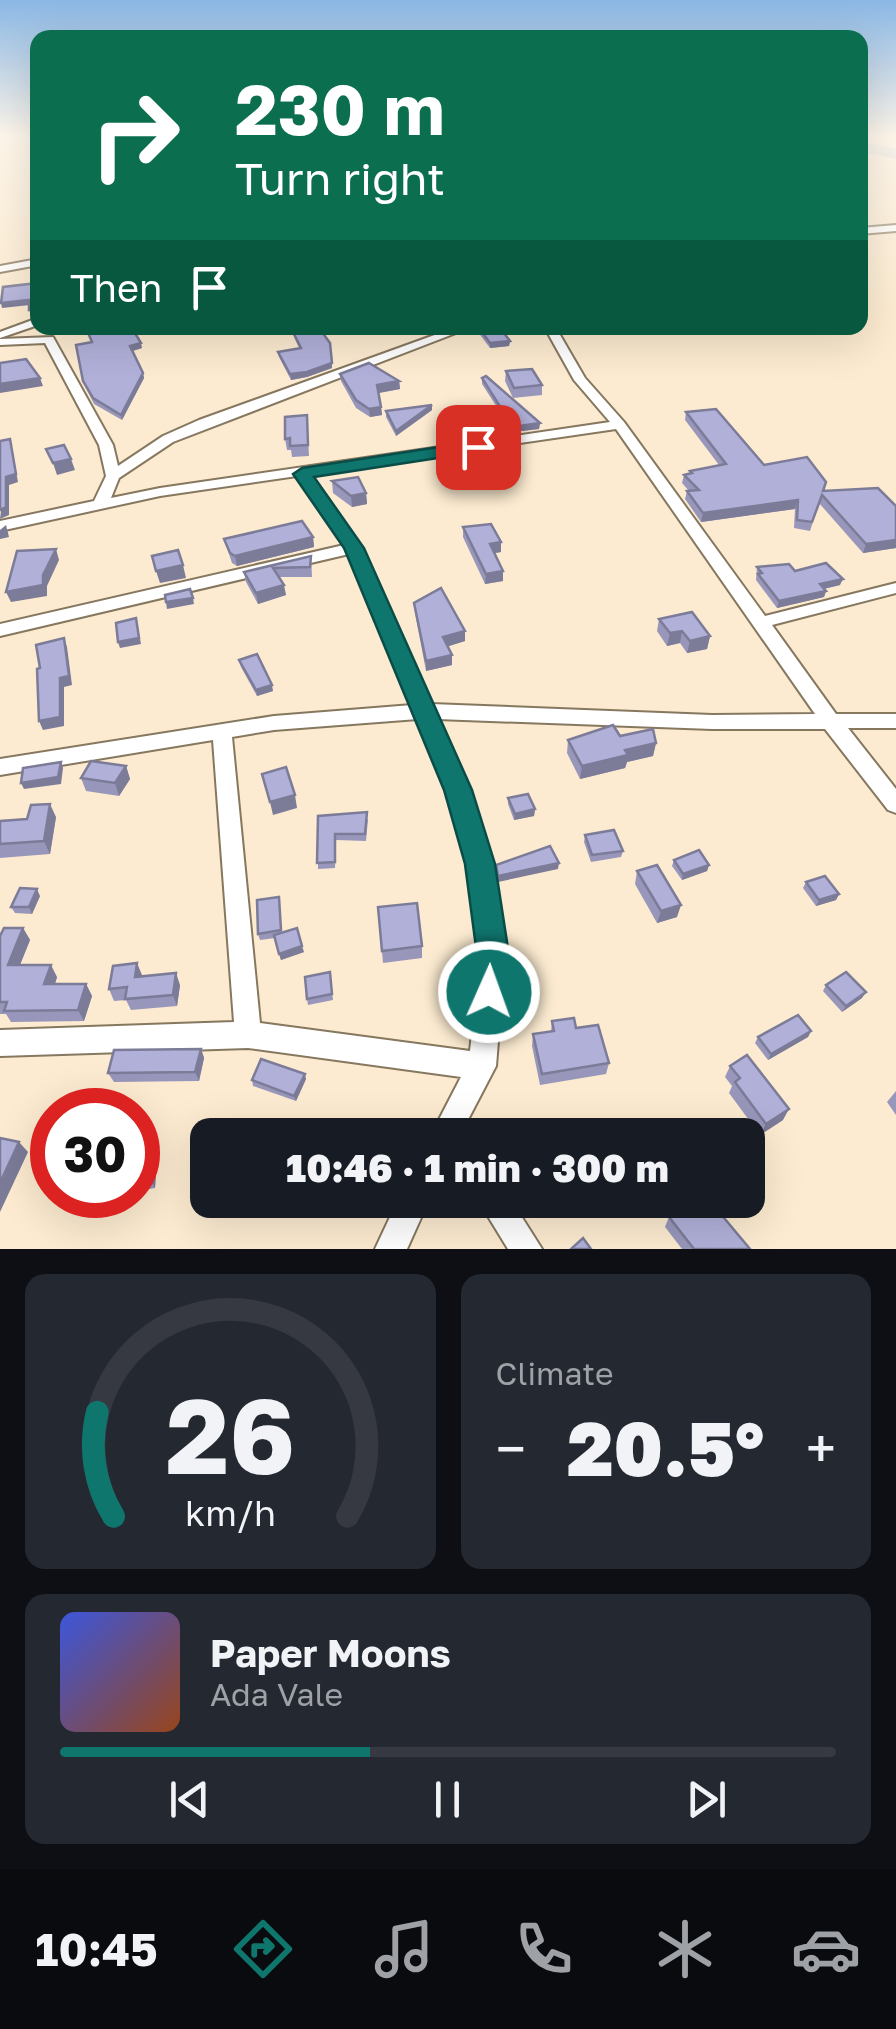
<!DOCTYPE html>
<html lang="en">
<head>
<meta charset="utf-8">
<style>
  body { margin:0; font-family:"Golos Text",sans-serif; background:#242831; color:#f1f3f6; height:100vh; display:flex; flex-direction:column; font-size:38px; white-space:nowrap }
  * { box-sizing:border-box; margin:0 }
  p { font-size:32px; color:#9ea1a6 }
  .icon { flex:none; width:55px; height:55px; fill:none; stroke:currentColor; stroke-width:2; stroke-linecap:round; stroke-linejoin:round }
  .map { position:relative; height:1249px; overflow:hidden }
  .panel { display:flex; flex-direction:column; gap:25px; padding:25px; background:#0d0f14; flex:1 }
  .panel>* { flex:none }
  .top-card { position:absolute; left:30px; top:30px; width:838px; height:305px; border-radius:20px; box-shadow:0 10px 40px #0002; background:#0b6e4f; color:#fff; overflow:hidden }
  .speed { position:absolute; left:30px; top:1088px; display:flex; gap:20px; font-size:50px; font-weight:700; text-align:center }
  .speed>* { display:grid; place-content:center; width:130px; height:130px; border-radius:50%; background:#171b24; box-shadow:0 10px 40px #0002; line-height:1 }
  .speed .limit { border:15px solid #d22; background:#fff; color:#111 }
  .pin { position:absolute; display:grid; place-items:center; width:85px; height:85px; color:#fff; margin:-42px; border-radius:20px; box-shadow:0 5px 15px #0006 }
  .me { position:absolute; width:110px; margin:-55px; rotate:2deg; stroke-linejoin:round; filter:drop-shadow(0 0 8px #0008) }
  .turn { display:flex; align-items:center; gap:35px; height:210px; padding:0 40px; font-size:45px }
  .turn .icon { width:130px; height:130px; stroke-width:2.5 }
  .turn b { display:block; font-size:70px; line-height:85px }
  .then { display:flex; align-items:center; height:95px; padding:0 40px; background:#0003; gap:20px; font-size:38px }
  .big { font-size:75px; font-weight:800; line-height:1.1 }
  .panel .widget { flex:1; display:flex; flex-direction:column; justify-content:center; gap:15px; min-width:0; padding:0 35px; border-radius:20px; background:#242831 }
  .panel .dial { align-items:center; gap:0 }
  .dial svg { height:260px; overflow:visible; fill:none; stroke:#363941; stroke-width:7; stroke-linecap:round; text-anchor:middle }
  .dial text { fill:#f1f3f6; stroke:none }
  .song { display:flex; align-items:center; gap:30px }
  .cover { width:120px; height:120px; border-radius:15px; background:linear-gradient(135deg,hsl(230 70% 55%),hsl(20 70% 35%)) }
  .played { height:10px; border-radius:5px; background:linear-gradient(90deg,#0f766e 40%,#363941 40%) }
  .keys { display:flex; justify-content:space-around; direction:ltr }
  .heat { display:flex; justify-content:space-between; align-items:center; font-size:55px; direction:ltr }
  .panel .tiles { flex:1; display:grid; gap:25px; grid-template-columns:1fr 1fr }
  .widget:last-child { grid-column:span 2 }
  .trip { position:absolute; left:190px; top:1118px; width:575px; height:100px; border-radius:20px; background:#171b24; box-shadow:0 10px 40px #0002; font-weight:800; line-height:100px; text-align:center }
  .dock { display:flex; height:160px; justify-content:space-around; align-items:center; background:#090b0e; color:#9ea1a6 }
  .dock .icon { width:70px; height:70px }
  .dock .on { color:#0f766e }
  .dock b { font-size:45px; color:#f1f3f6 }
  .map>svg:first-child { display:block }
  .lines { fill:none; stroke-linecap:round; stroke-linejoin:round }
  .river { fill:#9ebcdd; fill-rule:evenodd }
  .street-casing { stroke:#86775f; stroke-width:4 }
  .street { fill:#fff; fill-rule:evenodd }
  .wall { fill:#9897bb }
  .shaded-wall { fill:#7c7b98 }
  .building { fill:#b1b0d9; stroke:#7c7b98; stroke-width:2.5 }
  .route { fill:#0f766e; stroke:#0a4d48; stroke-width:2.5 }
</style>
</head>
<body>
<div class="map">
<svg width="896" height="1249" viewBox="0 0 896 1249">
  <rect width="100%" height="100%" fill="#fcebd0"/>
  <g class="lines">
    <g class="river">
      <path d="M0 136H11L0 141Z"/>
      <path d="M860 141 896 149V159L860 151Z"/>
    </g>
    <g class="street-casing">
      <g id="street">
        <path d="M896 225V231L860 234V228Z"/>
        <path d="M38 259V265L0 272V266Z"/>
        <path d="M38 318V325L0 338V332Z"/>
        <path d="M454 328H469L173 442 119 478 111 498 160 488 610 422 574 380 545 328H556L585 378 624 422 765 616 896 583V593L772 625 836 714H896V728H848L896 789V813L888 810 825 729H712L437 719 469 790 491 864 505 955 496 1066 460 1135H431L461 1077 248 1048 0 1056V1030L234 1022 213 740 0 775V759L274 716 412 705 349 554 0 636V624L344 545 297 476 160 496 0 531V521L94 501 106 476 99 445 45 343 0 345V339L53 337 113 445 118 466 163 436 199 420ZM616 429 815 714 712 715 431 704 362 548 309 474ZM418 719 447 790 469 864 481 955 470 1051 260 1023 232 737 274 730Z"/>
        <path d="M398 1200H429L407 1249H375Z"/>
        <path d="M478 1200H511L542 1249H508Z"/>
      </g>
    </g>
    <use href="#street" class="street"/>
  </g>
  <g class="wall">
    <path d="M290 328H319L330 343 332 368 307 377 291 380 279 357 278 352 299 348Z"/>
    <path d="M475 328H500L510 341 509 346 490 348Z"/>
    <path d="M76 345 142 348 133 351 144 378 122 420 94 404 85 386Z"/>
    <path d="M506 371 542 385V395L513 398 505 381Z"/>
    <path d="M340 374 399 381 400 389 379 393 382 415 370 417 356 408 341 381Z"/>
    <path d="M482 378 540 423 539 429 513 432 482 384Z"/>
    <path d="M432 405V410L396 436 386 417V411Z"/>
    <path d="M686 412 764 465 823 491 896 506V548L863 553 819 503 810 531 794 528 795 509 701 522 685 499 687 491H689L682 483 684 475 689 474 690 471 719 465 685 420Z"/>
    <path d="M307 415 309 456 292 457 291 450H287L285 439Z"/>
    <path d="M332 481 366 493 367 504 352 507 333 493Z"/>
    <path d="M463 527 501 552 494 553 503 581 485 584 463 537Z"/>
    <path d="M313 537 314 547 237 566 232 563 224 539Z"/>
    <path d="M311 556 312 577H279L286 595 258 604 246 582 244 572Z"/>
    <path d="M757 567 795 571 840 585 824 589 826 591 824 597 777 608 756 580Z"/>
    <path d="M414 603 465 641 448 646 452 665 426 671 415 613Z"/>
    <path d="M659 619 710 636 707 649 687 653 680 643 667 646 657 631Z"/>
    <path d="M239 660 273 691 257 696 241 667Z"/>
    <path d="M620 736 656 743 653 756 627 762 625 768 580 779 567 753 568 740Z"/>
    <path d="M126 766 130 779 119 796 86 791 81 778Z"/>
    <path d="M508 798 535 809 534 816 514 820 508 804Z"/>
    <path d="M318 816 368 819 366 841 336 840 335 868 318 869Z"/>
    <path d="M56 817 50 854 0 858V821Z"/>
    <path d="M585 835 623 851 621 857 591 862 584 842Z"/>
    <path d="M674 860 709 865 707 871 682 880 672 866Z"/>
    <path d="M637 871 677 917 657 923 635 884Z"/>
    <path d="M806 882 839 894 836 900 816 906 803 888Z"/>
    <path d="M40 896 32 914 15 913 11 907Z"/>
    <path d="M279 897 282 933 304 952 281 960 275 938 260 940 258 934Z"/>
    <path d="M378 907 422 946V958L383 963Z"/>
    <path d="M23 928 30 940 20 965 57 977 55 984H86L92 996 84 1021 11 1022 6 1014H0V936Z"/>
    <path d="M330 972 333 1000 308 1005 307 999Z"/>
    <path d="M142 976 180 985 177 1006 131 1010 126 1000 114 1001 109 989Z"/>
    <path d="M826 985 862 998 842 1012 823 991Z"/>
    <path d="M552 1021 576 1028 609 1063 606 1074 540 1085 532 1046 533 1034 551 1032Z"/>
    <path d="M811 1031 808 1037 768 1060 755 1043 758 1037Z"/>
    <path d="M201 1049 204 1058 199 1081 114 1082 108 1073Z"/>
    <path d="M730 1066 783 1120 760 1135 729 1093 732 1086 725 1077Z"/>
    <path d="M306 1079 296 1101 253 1086 252 1080Z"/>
    <path d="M896 1091V1115L887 1102Z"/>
    <path d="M154 1152 157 1157 155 1188 138 1191V1154Z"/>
    <path d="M669 1217 750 1249H682L665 1227Z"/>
  </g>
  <g class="shaded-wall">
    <path d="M29 300 30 305 2 308 1 303Z"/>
    <path d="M38 308V314H31L29 310Z"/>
    <path d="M510 341 509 346 490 348V343Z"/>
    <path d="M141 343 142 348 132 351 130 346Z"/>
    <path d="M332 363V368L307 377 291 380 290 374Z"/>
    <path d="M143 373 144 378 122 420 121 415Z"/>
    <path d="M40 378 43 386 0 393V384Z"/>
    <path d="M399 381 400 389 378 393 377 385Z"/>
    <path d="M432 405V410L396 436V431Z"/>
    <path d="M381 407 382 415 370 417 369 409Z"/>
    <path d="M540 423 539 429 513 432V427Z"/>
    <path d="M10 439 18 482 9 485V515L0 519Z"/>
    <path d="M71 459 75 470 57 475 53 463Z"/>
    <path d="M366 493 367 504 352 507 351 496Z"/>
    <path d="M798 500 795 509 701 522 703 513Z"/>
    <path d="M6 525 9 537 0 539V530Z"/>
    <path d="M313 537 314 547 237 566 235 556Z"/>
    <path d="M896 540V548L863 553 866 544Z"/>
    <path d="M501 542V552L489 554 490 544Z"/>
    <path d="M56 549 59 560 47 586V596L11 602 6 592 43 575Z"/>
    <path d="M183 565 186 578 160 583 156 571Z"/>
    <path d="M503 571V581L485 584 486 574Z"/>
    <path d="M843 579 840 585 818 590 820 584Z"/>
    <path d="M284 585 286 595 258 604 256 593Z"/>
    <path d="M826 591 824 597 777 608 779 601Z"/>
    <path d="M193 598 194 604 167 609 166 602Z"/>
    <path d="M136 618 141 644 120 648 118 642Z"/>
    <path d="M465 631V641L443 648V637Z"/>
    <path d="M682 631 680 643 667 646 670 633Z"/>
    <path d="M710 636 707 649 687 653 690 641Z"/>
    <path d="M64 638 67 647 72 685 64 687V726L43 730 39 721 60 678Z"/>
    <path d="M452 655V665L426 671V661Z"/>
    <path d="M272 685 273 691 257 696 256 690Z"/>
    <path d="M656 743 653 756 627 762 625 768 580 779 582 766 625 750Z"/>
    <path d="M61 762 63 768 61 784 24 789 21 783Z"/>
    <path d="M126 766 130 779 119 796 115 783Z"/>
    <path d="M295 795 297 808 273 815 270 802Z"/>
    <path d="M50 804 56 817 50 854 44 841Z"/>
    <path d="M535 809 534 816 514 820 515 814Z"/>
    <path d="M559 863 558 869 498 882V876Z"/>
    <path d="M709 865 707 871 682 880 683 874Z"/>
    <path d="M37 889 40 896 32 914 29 907Z"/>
    <path d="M839 894 836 900 816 906 819 900Z"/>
    <path d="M681 905 677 917 657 923 661 911Z"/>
    <path d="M23 928 30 940 15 977 8 965Z"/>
    <path d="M302 946 304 952 281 960 279 954Z"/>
    <path d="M137 963 142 975 140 989 135 977Z"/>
    <path d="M51 965 57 977 51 996 44 984Z"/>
    <path d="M176 973 180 985 177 1006 173 995Z"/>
    <path d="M86 984 92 996 84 1021 78 1010Z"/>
    <path d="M866 992 862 998 842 1012 846 1006Z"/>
    <path d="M811 1031 808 1037 768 1060 771 1054Z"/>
    <path d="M201 1049 204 1058 199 1081 195 1072Z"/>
    <path d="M305 1074 306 1079 296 1101 294 1096Z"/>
    <path d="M789 1109 783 1120 760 1135 766 1124Z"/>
    <path d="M19 1142 28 1152 0 1212V1183Z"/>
    <path d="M154 1152 157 1157 155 1188 152 1183Z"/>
  </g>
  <g class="building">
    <path d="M38 283V308L29 310V300L1 303 3 287Z"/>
    <path d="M86 328H132L141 343 130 346 143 373 121 415 93 398 83 381 76 345 92 342Z"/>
    <path d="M291 328H319L330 343 332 363 307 372 290 374 278 352 301 348Z"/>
    <path d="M479 328H500L510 341 490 343Z"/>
    <path d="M26 359 40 378 0 384V363Z"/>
    <path d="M369 363 399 381 377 385 381 407 369 409 356 400 340 374Z"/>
    <path d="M532 369 542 385 514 388 506 371Z"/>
    <path d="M486 376 540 423 513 427 482 378Z"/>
    <path d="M432 405 396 431 386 411Z"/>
    <path d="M716 409 764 465 807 457 826 482 823 491 878 488 896 506V540L866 544 822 495 812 522 797 520 798 500 703 513 687 491 699 490 684 475 692 473 690 471 726 464 686 412Z"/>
    <path d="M307 415 308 445 290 446V438L285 439V417Z"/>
    <path d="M10 439 16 474 6 477V507L0 510V441Z"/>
    <path d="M64 445 71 459 53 463 46 449Z"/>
    <path d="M358 477 366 493 351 496 332 481Z"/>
    <path d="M302 521 313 537 235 556 230 553 224 539Z"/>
    <path d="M491 524 501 542 490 544 503 571 486 574 463 527Z"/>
    <path d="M56 549 43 575V585L6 592 17 551Z"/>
    <path d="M178 550 183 565 156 571 152 556Z"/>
    <path d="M311 556 310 567 273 568 284 585 256 593 244 572Z"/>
    <path d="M826 563 843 579 820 584 826 591 779 601 758 574 762 573 757 567 789 564 795 571Z"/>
    <path d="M441 588 465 631 443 637 452 655 426 661 414 603Z"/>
    <path d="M190 589 193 598 166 602 165 595Z"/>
    <path d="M692 612 710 636 690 641 682 631 670 633 659 619Z"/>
    <path d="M136 618 139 638 118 642 116 623Z"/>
    <path d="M64 638 69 676 60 678V717L39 721 37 669 40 668 36 645Z"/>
    <path d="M257 654 272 685 256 690 239 660Z"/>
    <path d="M613 725 620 736 653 729 656 743 625 750 628 755 582 766 568 740Z"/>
    <path d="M91 761 126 766 115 783 81 778Z"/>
    <path d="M61 762 58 777 21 783 23 768Z"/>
    <path d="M286 767 295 795 270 802 262 774Z"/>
    <path d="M528 794 535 809 515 814 508 798Z"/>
    <path d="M50 804 44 841 0 844V821L27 819 31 805Z"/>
    <path d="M367 812 365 834H335V862L317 863 318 816Z"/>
    <path d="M614 830 623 851 592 855 585 835Z"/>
    <path d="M550 846 559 863 498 876 496 865Z"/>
    <path d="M699 850 709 865 683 874 674 860Z"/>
    <path d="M657 865 681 905 661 911 637 871Z"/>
    <path d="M825 876 839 894 819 900 806 882Z"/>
    <path d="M20 888 37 889 29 907H11Z"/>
    <path d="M279 897 281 930 258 934 257 900Z"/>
    <path d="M417 903 422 946 382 951 378 907Z"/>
    <path d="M4 928H23L8 965H51L44 984H86L78 1010 4 1011 7 1002H0V936Z"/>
    <path d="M297 928 302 946 279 954 274 935Z"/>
    <path d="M137 963 135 977 176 973 173 995 125 999 127 987 109 989 113 966Z"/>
    <path d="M330 972 332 994 307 999 305 977Z"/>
    <path d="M846 972 866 992 846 1006 826 985Z"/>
    <path d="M798 1015 811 1031 771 1054 758 1037Z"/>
    <path d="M574 1018 576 1028 598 1025 609 1063 542 1074 533 1034 554 1031 552 1021Z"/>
    <path d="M201 1049 195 1072 108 1073 114 1050Z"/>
    <path d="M747 1055 789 1109 766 1124 735 1082 740 1078 730 1066Z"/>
    <path d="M261 1059 305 1074 294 1096 252 1080Z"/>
    <path d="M79 1102 96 1105 94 1110H76Z"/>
    <path d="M612 1125H644L646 1135H613Z"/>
    <path d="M0 1138 19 1142 0 1183Z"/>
    <path d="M154 1152 152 1183 138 1186V1154Z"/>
    <path d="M748 1175 755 1187 748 1191Z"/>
    <path d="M687 1200H709L750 1249H694L669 1217Z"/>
    <path d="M583 1238 591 1249H571Z"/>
  </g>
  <linearGradient id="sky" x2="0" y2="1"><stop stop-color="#8ab7e4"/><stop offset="0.44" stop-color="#fef6ea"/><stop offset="1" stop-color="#fef6ea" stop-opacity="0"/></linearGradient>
  <rect width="896" height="311" fill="url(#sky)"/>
  <path class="route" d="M478 441 484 443V451L314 477 364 548 472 790 495 864 509 955 501 1003 489 1008 478 1003 473 992 477 955 465 864 444 790 344 548 293 474 302 468Z"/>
</svg>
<div class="speed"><div class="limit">30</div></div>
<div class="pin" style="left:478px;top:447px;background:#d93025"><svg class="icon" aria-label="arrive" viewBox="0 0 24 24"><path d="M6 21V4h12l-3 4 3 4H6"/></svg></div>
<svg class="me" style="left:489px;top:992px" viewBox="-20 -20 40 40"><circle r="17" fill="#0f766e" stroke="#fff" stroke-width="3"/><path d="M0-11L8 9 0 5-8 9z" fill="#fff"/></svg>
<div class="trip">10:46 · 1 min · 300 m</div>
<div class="top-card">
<div class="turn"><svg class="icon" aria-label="right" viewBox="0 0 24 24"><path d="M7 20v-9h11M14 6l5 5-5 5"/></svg><div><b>230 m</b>Turn right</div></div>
<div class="then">Then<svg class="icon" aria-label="arrive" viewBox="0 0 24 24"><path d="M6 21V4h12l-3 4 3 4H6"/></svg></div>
</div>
</div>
<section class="panel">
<div class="tiles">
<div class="widget dial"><svg viewBox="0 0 100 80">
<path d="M14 69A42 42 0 1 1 86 69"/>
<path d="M14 69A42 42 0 0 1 9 37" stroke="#0f766e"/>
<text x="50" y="56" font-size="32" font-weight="700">26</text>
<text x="50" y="72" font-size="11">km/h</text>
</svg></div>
<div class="widget"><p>Climate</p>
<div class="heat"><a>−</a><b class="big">20.5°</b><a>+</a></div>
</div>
<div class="widget">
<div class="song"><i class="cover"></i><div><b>Paper Moons</b><p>Ada Vale</p></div></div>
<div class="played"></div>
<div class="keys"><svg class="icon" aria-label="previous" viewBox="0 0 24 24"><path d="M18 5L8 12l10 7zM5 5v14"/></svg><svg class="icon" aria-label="pause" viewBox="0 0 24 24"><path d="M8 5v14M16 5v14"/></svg><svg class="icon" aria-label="next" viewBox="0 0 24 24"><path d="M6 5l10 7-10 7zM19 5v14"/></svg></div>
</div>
</div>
</section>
<nav class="dock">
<b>10:45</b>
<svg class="icon on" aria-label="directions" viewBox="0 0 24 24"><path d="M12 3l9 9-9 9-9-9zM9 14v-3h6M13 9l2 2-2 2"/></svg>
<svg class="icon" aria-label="music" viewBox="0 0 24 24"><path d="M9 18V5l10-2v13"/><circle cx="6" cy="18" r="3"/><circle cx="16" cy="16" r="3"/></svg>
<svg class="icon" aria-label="phone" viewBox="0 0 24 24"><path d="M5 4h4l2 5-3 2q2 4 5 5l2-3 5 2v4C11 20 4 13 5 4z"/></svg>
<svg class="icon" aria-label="climate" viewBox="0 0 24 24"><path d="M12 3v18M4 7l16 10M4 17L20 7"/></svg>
<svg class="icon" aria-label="car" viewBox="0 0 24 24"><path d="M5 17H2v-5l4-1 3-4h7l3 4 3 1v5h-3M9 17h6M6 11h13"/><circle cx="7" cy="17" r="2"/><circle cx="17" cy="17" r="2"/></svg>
</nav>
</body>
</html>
